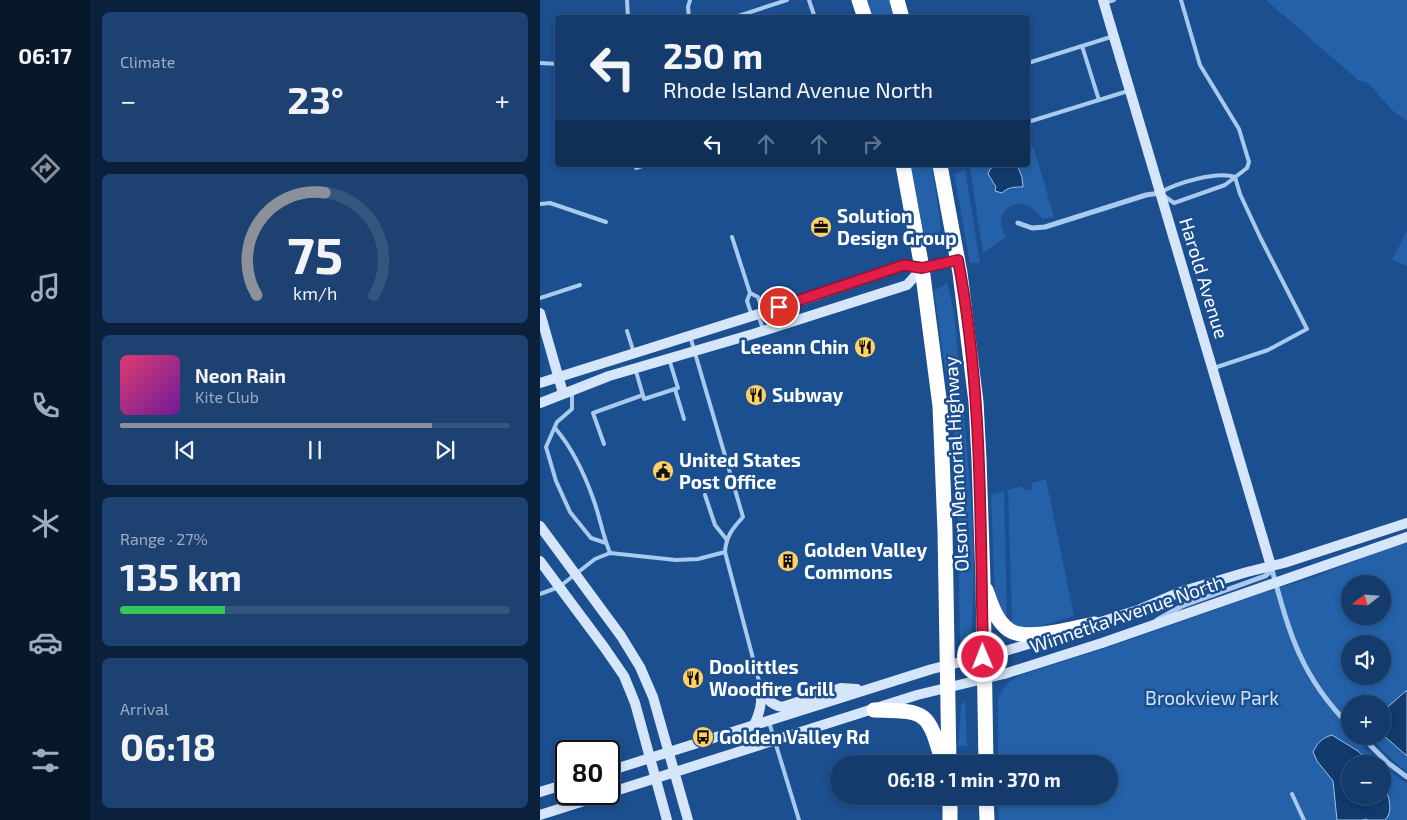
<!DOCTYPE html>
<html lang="en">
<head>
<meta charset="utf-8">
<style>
  body { margin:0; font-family:"Exo 2",sans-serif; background:#1d4271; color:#f1f3f6; height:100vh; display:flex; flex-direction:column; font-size:19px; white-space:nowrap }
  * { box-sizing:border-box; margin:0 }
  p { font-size:16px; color:#9dadc1 }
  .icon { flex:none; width:28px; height:28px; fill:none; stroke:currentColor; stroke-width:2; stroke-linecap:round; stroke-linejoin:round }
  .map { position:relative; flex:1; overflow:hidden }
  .details { display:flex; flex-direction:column; gap:12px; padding:12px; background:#0b203b; width:450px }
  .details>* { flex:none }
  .guide { position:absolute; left:15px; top:15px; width:475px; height:152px; border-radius:5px; box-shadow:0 2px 8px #0003,0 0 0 1px #33557e; background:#143b6b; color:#f1f3f6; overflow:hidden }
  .needle { width:32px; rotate:253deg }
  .fabs { position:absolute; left:801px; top:575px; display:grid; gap:10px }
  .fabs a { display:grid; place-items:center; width:50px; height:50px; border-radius:50%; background:#143b6b; box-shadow:0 2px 8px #0003,0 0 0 1px #33557e; font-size:25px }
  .speed { position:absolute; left:15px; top:740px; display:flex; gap:10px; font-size:25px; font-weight:700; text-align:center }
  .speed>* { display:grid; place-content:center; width:65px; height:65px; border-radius:50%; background:#143b6b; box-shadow:0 2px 8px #0003,0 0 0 1px #33557e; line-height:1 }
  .speed .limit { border:2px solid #111; border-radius:8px; background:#fff; color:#111 }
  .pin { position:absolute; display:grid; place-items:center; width:42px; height:42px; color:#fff; margin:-21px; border:2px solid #fff; border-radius:50%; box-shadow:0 1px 5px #0007 }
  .me { position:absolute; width:55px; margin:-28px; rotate:359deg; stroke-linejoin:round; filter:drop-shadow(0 0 4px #0008) }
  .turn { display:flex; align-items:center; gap:18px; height:105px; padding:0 25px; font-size:22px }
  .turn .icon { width:65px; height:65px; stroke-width:2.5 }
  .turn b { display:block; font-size:35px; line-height:42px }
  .lanes { display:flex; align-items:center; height:48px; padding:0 25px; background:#0003; justify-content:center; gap:25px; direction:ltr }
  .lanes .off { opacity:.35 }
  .big { font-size:38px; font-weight:700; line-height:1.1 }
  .details .card { flex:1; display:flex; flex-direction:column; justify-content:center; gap:8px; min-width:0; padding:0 18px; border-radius:8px; background:#1d4271 }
  .details .dial { align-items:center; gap:0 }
  .dial svg { height:130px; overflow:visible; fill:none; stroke:#33557e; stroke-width:7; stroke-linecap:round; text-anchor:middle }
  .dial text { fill:#f1f3f6; stroke:none }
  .song { display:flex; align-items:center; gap:15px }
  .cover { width:60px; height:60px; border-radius:8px; background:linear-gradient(135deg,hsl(340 70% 55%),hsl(280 70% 35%)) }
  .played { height:5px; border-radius:2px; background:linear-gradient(90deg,#8c9099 80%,#33557e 80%) }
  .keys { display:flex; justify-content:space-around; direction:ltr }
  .heat { display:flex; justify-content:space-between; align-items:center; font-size:28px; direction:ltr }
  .charge { height:8px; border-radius:4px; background:linear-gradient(90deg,#34c759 27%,#33557e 0) }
  .trip { position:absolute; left:290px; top:755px; width:288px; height:50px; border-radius:25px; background:#143b6b; box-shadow:0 2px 8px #0003,0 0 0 1px #33557e; font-weight:700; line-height:50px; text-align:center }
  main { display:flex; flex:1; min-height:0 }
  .tab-bar { display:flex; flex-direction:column; width:90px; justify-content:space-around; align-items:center; background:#08182b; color:#9dadc1 }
  .tab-bar .icon { width:35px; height:35px }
  .tab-bar .current { color:#8c9099 }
  .tab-bar b { font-size:22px; color:#f1f3f6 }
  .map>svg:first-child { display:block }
  .green { fill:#2461a8; fill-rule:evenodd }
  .water { fill:#123a6d; stroke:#9cc4f0 }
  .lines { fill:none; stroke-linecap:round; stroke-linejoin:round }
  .lane { stroke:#a9c9ee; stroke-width:4 }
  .street { stroke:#a9c9ee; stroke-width:5 }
  .secondary { stroke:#d6e6fa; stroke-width:10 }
  .highway { stroke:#fff; stroke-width:15 }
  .route-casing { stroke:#92132f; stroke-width:12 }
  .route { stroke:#e11d48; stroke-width:9 }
  .labels { text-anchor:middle; stroke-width:5; stroke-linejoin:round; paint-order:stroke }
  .poi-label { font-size:19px; font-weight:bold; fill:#fff; stroke:#1b4f8f; text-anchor:start }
  .street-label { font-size:19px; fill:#fff; stroke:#1b4f8f }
  .park-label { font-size:19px; fill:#cfe3fa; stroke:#1b4f8f }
</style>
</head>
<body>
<main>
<nav class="tab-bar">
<b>06:17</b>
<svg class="icon current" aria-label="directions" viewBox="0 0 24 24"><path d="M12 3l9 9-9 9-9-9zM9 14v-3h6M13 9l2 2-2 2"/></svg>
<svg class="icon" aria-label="music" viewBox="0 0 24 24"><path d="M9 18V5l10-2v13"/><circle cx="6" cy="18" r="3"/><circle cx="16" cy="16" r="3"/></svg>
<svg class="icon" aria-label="phone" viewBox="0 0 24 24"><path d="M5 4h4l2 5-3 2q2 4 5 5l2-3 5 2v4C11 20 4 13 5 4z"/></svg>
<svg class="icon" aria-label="climate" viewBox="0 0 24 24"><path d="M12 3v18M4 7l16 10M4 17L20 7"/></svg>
<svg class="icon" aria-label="car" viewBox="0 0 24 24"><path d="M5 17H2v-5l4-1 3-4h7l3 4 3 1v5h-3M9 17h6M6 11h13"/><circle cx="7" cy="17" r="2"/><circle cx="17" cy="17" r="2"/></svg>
<svg class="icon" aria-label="filters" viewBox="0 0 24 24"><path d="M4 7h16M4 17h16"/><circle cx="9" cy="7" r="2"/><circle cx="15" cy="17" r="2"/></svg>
</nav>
<section class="details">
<div class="card"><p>Climate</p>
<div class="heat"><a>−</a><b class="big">23°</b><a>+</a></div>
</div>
<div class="card dial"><svg viewBox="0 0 100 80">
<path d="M14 69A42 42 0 1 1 86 69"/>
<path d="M14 69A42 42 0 0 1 56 6" stroke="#8c9099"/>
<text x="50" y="56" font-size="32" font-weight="700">75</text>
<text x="50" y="72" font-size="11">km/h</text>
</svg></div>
<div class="card">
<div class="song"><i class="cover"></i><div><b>Neon Rain</b><p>Kite Club</p></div></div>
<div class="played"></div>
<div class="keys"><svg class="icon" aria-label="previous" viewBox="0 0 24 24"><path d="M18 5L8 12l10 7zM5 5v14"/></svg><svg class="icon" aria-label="pause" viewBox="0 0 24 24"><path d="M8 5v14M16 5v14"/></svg><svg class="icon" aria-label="next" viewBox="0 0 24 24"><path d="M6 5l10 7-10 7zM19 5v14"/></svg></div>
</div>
<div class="card"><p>Range · 27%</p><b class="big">135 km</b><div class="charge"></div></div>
<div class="card"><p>Arrival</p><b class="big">06:18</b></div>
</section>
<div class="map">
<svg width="867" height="820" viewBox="0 0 867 820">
  <rect width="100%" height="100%" fill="#1b4f8f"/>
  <g class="green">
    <path d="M326 0H349L355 17H331Z"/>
    <path d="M726 0H867V121L852 110 828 83 818 80Z"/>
    <path d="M494 148 514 217 503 219C498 215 494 208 488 206 476 200 461 208 461 222 461 228 464 232 466 237L443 253 430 169 442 165H456L450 169 448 174 456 187 455 190 482 187V177L477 165H488V150Z"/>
    <path d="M370 165H392L401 228 398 238 393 245 385 239Z"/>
    <path d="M425 170 440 263H430L414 174Z"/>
    <path d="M867 231V266L852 260Z"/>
    <path d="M407 283C417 315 417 352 421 385 429 469 438 553 431 637L420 641 417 468 414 433 394 291Z"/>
    <path d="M506 479 534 616 490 629 472 624 471 621 472 618 468 490 482 486 484 490H491L492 483Z"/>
    <path d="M464 491 467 618 463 616 455 599 451 495Z"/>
    <path d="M867 541V771L858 765 829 736H842V704H810V718L799 723 810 736H812L840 764H810V796H842L843 766 867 784V820H459L458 796H569V764H458V699C463 687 469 680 481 675L569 647 714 596 774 577ZM810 584H842V616H810ZM810 644H842V676H810Z"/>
    <path d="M425 701 427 746H418L421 705Z"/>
  </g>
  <g class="water">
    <path d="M456 165H477L482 177 483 187C474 187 468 187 462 193L455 191 456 187 448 174 450 169Z"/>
    <path d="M867 690V756L843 735 842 712Z"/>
    <path d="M792 735 818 751 830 764H810V796H842L843 781 844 783C847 794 855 810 845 820H828L826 819 822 820H797L793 781 777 761 773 752C777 743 782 738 792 735Z"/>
  </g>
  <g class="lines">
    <g class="lane">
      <path d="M87 0 88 18"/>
      <path d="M269 0 275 18"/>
      <path d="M641 0 660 65 699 129 709 162 707 168 685 185 634 203 620 193C635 183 677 171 695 177"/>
      <path d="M564 3 574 0"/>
      <path d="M149 18 148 7 150 0"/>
      <path d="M192 18 247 0"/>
      <path d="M542 46 559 100"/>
      <path d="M0 63 18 64"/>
      <path d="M488 63 574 36"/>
      <path d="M488 122 588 91"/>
      <path d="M96 168 105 165"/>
      <path d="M0 204 10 203 66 222"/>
      <path d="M192 237 210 293 207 301 212 316"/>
      <path d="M210 293 218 297 222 310"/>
      <path d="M0 298 40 285"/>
      <path d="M218 314 223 329"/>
      <path d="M87 331 94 353"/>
      <path d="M150 336 203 517C193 528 186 536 185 552L220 685"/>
      <path d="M95 368 104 399 138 388 129 359"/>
      <path d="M674 368 728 350 767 329 721 239 700 194 695 177"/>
      <path d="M135 389 144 419"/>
      <path d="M32 393V409L17 422 6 447 16 481 30 512 51 538 66 543"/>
      <path d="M15 428C33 449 45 475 54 501 60 518 63 536 70 553"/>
      <path d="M64 444 53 413 103 395"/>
      <path d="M165 495 175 525 187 540"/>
      <path d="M0 594 19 587 55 559 70 553 136 560 158 559 185 552"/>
      <path d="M229 722 259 820"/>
      <path d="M752 794 764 820"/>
    </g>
    <g class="street">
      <path d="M478 223 492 228 505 227 606 195 620 193"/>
      <path d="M731 566C749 632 760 676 810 726"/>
      <path d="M617 620 642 606 725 576 730 572 731 567"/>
      <path d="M821 736 848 763 867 777"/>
    </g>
    <g class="secondary">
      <path d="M563 0 731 566"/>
      <path d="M0 313 23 393"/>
      <path d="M0 383 272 297 364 265 382 268 418 260"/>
      <path d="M0 403 69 376 213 334 367 285 382 268"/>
      <path d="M0 526 81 636 100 667 113 697 148 820"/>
      <path d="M0 561 64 647 84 676 95 703 127 820"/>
      <path d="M548 626 598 610 640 592 707 572 744 563 867 523"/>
      <path d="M221 687C227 698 229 704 242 707L301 688 317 689"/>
      <path d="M214 725C220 713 222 704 221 691"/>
      <path d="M69 771 392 669 462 652 508 638"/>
      <path d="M0 792 26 784"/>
      <path d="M0 815 377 695 464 674 562 643 867 537"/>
    </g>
    <g class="highway">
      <path d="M319 0 325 18"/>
      <path d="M357 0 362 18"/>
      <path d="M363 165 382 268 400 406 405 531 409 764"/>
      <path d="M400 165 420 273 436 402 439 460 443 581 446 764"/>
      <path d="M446 590C451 604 456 621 469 630 487 642 534 628 554 624"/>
      <path d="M334 710C388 711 388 711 403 764"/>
      <path d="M410 796V820"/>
      <path d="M446 796 447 820"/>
    </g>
  </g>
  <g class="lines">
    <g class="route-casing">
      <path id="route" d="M239 307 364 265 382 268 418 260C443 391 440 525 443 657"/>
    </g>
    <use href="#route" class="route"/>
  </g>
  <defs>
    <g id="office-disc" transform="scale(1.125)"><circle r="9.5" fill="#ffd166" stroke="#1b4f8f"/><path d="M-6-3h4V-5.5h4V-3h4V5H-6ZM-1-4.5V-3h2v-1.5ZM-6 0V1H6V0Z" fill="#111"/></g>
    <g id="restaurant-disc" transform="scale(1.125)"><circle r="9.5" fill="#ffd166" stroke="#1b4f8f"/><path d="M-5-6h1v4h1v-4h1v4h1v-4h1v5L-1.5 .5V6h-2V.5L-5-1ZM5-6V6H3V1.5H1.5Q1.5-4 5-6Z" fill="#111"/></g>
    <g id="civic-disc" transform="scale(1.125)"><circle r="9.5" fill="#ffd166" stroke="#1b4f8f"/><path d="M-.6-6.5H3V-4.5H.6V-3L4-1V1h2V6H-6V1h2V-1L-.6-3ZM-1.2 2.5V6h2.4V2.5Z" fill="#111"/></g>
    <g id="building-disc" transform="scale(1.125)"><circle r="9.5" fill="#ffd166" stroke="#1b4f8f"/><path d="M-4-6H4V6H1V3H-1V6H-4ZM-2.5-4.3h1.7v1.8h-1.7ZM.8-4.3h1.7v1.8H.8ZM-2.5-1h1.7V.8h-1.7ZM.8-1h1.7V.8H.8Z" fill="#111"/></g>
    <g id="bus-disc" transform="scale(1.125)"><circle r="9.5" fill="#ffd166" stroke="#1b4f8f"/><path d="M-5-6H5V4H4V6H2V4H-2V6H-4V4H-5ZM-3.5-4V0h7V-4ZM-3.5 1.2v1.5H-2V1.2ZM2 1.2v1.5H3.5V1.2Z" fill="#111"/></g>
  </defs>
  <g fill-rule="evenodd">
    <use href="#office-disc" x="281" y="227"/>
    <use href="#restaurant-disc" x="325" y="347"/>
    <use href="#restaurant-disc" x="216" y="395"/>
    <use href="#civic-disc" x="123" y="471"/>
    <use href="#building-disc" x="248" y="561"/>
    <use href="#restaurant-disc" x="153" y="678"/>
    <use href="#bus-disc" x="163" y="737"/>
  </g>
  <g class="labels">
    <g class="poi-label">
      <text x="297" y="223">Solution<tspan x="297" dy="22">Design Group</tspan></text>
      <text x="309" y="354" text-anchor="end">Leeann Chin</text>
      <text x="232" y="402">Subway</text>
      <text x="139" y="467">United States<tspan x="139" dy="22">Post Office</tspan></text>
      <text x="264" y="557">Golden Valley<tspan x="264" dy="22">Commons</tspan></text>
      <text x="169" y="674">Doolittles<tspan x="169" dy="22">Woodfire Grill</tspan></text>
      <text x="179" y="744">Golden Valley Rd</text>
    </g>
    <g class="street-label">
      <text transform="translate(664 278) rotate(73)" y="7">Harold Avenue</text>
      <text transform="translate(416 464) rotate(-93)" y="7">Olson Memorial Highway</text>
      <text transform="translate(587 614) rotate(-19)" y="7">Winnetka Avenue North</text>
    </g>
    <g class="park-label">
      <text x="672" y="705">Brookview Park</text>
    </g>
  </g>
</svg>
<div class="fabs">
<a><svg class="needle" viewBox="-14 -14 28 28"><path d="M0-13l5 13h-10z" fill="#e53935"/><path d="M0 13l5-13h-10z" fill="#9dadc1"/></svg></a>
<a><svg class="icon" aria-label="sound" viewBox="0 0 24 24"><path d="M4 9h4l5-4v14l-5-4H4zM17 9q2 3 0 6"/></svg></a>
<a>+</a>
<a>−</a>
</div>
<div class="speed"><div class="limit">80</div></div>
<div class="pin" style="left:239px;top:307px;background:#d93025"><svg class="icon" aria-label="arrive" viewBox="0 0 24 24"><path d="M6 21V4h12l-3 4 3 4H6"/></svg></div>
<svg class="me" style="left:443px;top:657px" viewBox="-20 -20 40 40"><circle r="17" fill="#e11d48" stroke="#fff" stroke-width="3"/><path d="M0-11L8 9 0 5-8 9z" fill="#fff"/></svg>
<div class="trip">06:18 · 1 min · 370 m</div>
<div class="guide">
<div class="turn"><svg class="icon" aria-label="left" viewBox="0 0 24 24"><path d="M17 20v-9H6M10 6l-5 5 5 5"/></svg><div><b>250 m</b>Rhode Island Avenue North</div></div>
<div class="lanes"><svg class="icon" aria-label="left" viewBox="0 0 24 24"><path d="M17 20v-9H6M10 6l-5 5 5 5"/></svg><svg class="icon off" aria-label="ahead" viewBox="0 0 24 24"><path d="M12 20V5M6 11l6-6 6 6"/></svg><svg class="icon off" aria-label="ahead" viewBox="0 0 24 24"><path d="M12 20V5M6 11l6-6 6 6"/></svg><svg class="icon off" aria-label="right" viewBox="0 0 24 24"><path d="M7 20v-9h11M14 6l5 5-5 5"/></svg></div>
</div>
</div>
</main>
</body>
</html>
